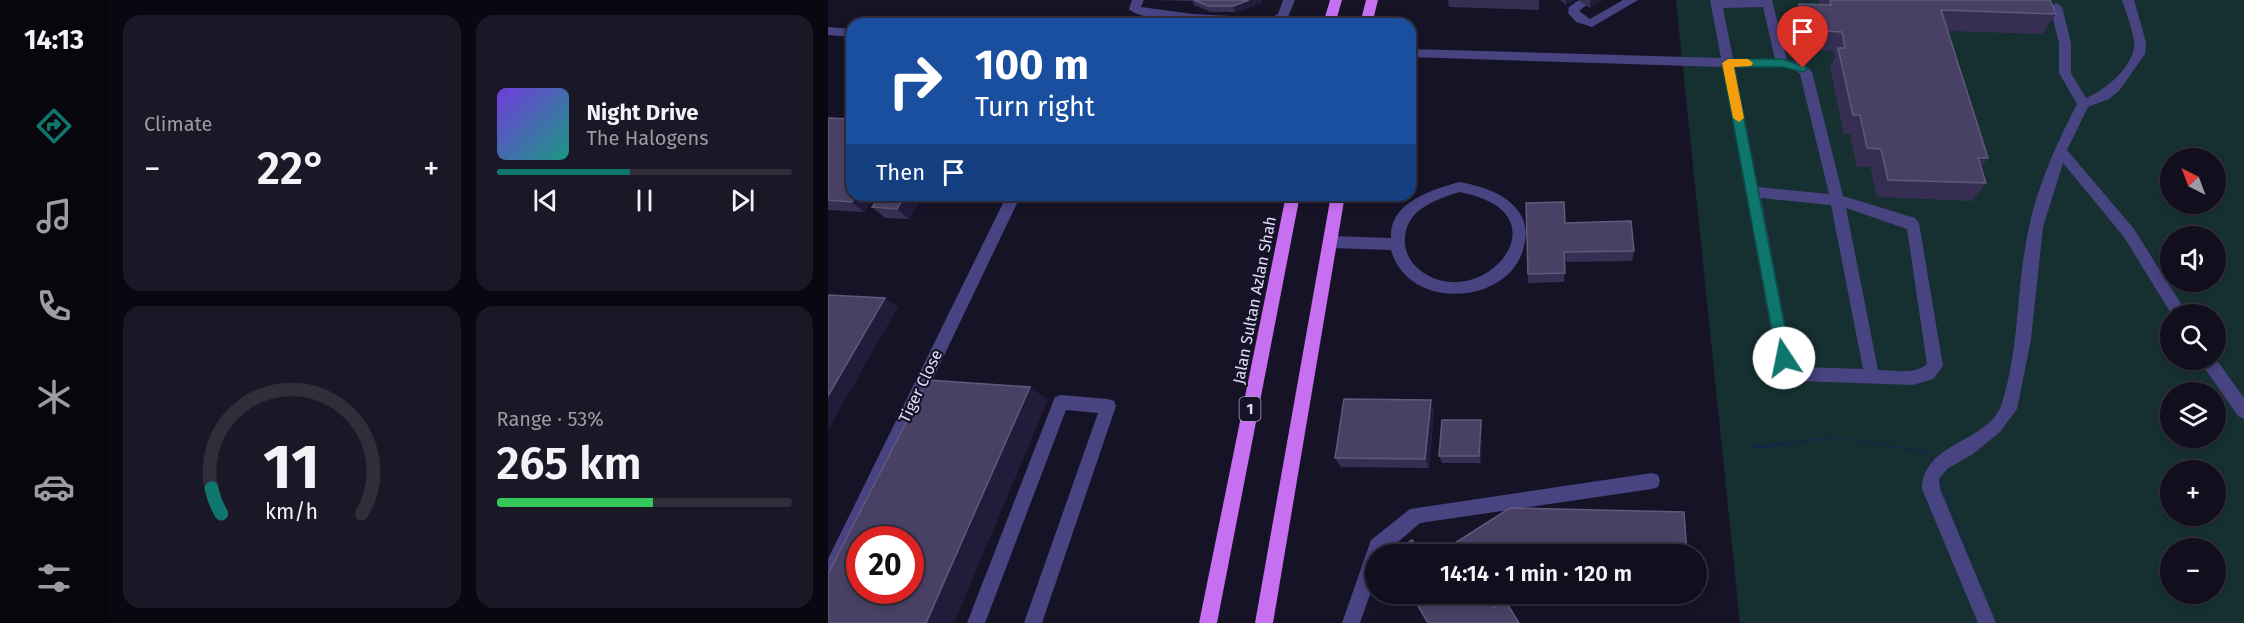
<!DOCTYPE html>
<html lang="en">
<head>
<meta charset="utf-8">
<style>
  body { margin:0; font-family:"Fira Sans",sans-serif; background:#1a1726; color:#f1f3f6; height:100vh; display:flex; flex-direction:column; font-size:22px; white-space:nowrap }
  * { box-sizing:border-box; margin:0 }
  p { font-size:20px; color:#9c9ca4 }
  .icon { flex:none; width:33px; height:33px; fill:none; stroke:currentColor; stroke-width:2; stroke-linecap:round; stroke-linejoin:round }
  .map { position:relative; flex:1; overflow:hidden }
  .panel { display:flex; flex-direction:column; gap:15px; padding:15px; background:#090810; width:720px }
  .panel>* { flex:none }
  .top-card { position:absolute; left:18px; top:18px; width:570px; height:183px; border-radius:18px; box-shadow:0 3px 9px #0003,0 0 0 2px #302e3b; background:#1a4fa0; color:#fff; overflow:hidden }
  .needle { width:39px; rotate:318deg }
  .fabs { position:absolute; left:1332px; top:148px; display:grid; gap:12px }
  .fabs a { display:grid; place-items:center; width:66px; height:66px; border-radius:50%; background:#110e1d; box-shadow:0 3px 9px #0003,0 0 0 2px #302e3b; font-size:30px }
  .speed { position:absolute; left:18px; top:526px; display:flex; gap:12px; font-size:30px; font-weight:700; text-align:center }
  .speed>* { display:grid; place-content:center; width:78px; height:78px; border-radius:50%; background:#110e1d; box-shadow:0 3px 9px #0003,0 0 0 2px #302e3b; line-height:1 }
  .speed .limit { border:9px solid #d22; background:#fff; color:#111 }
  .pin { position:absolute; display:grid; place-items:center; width:51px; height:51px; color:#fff; margin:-62px -26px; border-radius:50% 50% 50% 0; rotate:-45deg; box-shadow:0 0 6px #0007 }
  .pin .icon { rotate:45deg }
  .me { position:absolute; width:66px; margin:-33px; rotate:349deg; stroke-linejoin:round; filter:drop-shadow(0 0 4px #0008) }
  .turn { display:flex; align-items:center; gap:21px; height:126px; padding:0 30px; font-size:27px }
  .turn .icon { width:78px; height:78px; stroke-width:2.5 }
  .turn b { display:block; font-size:42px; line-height:51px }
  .then { display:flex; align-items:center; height:57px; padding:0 30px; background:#0003; gap:12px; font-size:22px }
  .big { font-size:45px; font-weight:600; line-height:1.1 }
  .panel .widget { flex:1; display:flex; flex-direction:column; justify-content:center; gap:9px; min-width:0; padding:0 21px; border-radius:18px; background:#1a1726 }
  .panel .dial { align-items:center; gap:0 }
  .dial svg { height:156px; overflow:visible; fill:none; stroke:#302e3b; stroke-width:7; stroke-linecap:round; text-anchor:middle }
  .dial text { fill:#f1f3f6; stroke:none }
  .song { display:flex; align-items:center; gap:18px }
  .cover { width:72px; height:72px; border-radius:9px; background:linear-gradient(135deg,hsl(260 70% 55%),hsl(170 70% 35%)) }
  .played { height:6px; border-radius:3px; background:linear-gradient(90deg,#0f766e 45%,#302e3b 45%) }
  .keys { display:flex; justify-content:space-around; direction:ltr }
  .heat { display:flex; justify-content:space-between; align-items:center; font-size:33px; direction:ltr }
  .charge { height:9px; border-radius:4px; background:linear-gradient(90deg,#34c759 53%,#302e3b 0) }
  .panel .tiles { flex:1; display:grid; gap:15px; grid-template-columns:repeat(2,1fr) }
  .trip { position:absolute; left:537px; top:544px; width:342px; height:60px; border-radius:30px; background:#110e1d; box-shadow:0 3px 9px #0003,0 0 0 2px #302e3b; font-weight:600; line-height:60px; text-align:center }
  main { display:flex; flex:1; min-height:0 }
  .menu { display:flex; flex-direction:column; width:108px; justify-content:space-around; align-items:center; background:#07060c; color:#9c9ca4 }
  .menu .icon { width:42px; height:42px }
  .menu .selected { color:#0f766e }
  .menu b { font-size:27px; color:#f1f3f6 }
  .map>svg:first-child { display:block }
  .green { fill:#163031; fill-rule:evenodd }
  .water { fill:#14264a }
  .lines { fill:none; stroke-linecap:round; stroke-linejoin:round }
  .minor { fill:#484381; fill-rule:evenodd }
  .major { fill:#c66ff0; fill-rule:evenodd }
  .wall { fill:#372e53 }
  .shaded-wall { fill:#221b3a }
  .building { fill:#494165; stroke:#61597c; stroke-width:1.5; fill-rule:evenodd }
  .route { fill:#0f766e; stroke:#0a4d48; stroke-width:1.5 }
  .slow { fill:#f59e0b }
  .labels { text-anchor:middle; stroke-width:4.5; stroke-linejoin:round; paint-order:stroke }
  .shield { fill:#171327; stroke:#a4a0bb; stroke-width:1.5 }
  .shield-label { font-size:15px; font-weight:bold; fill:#e1ddfb }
  .street-label { font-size:16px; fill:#e1ddfb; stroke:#171327 }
</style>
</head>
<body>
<main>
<nav class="menu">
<b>14:13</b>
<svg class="icon selected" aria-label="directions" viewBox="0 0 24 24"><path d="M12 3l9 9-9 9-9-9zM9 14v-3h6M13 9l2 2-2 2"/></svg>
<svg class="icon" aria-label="music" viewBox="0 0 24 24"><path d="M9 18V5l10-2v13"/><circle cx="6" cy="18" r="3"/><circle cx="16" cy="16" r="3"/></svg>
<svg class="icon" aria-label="phone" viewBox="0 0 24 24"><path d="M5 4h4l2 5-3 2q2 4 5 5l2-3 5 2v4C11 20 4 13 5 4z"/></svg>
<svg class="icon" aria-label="climate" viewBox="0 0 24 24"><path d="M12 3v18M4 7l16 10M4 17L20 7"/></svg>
<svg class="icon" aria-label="car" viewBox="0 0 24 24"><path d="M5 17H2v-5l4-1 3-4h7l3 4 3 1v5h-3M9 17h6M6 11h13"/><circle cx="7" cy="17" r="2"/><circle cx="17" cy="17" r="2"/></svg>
<svg class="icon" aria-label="filters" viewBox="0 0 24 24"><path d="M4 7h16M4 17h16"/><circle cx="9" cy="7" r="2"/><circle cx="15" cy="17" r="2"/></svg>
</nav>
<section class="panel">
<div class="tiles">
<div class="widget"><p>Climate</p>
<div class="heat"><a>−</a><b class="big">22°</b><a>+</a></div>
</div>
<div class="widget">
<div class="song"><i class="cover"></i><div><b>Night Drive</b><p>The Halogens</p></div></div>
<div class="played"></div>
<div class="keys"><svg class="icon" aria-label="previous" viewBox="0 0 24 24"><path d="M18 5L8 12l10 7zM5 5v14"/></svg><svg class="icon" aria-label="pause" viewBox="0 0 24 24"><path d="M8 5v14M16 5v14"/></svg><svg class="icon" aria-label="next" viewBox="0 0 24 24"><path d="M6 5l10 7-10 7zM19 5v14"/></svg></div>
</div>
<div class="widget dial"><svg viewBox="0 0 100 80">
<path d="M14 69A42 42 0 1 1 86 69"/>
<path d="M14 69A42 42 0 0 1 9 56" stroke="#0f766e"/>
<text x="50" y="56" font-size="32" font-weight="700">11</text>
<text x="50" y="72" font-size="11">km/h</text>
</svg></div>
<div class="widget"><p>Range · 53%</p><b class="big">265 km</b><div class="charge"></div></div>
</div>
</section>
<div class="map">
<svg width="1416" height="623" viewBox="0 0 1416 623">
  <rect width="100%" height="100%" fill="#171327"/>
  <path class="green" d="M848 0H1416V623H912ZM1342 159H1388V204H1342ZM1342 237H1388V282H1342ZM1342 315H1388V360H1342ZM1342 393H1388V438H1342ZM1342 471H1388V516H1342ZM1342 549H1388V594H1342Z"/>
  <path class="water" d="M1007 437 1101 451 1171 623 1100 453 1008 438 926 449 925 446Z"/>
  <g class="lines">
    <g class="minor">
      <path d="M304 0H316L313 7 365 14 443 18 450 14 455 0H467L459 19 450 24C425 24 315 25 301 9Z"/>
      <path d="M751 0H758L761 3 751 11 762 19 795 0H810L764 27 748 22 740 13 741 7Z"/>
      <path d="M882 0H944L959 60 975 63 984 72 1015 196 1087 218 1091 223 1115 366 1105 379 1085 385 971 381 956 372 948 358 895 67 582 57V49L893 58ZM935 7 947 59H905L895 8ZM907 67C925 67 958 61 972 74L1001 194 930 187ZM933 198 1003 205 1035 369 974 367 963 356ZM1018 208 1079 229 1099 364C1087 375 1066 370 1050 370Z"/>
      <path d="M1294 0H1306L1318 42 1317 54 1291 91 1281 99 1260 107 1239 150 1306 229 1360 315H1344L1296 237 1235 163 1215 227 1203 339 1189 409 1172 432 1145 454 1119 469 1111 479 1112 489 1168 623H1150L1094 489C1095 441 1162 443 1174 403 1192 346 1188 285 1201 227 1210 184 1229 143 1249 104L1231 73V43L1222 7 1228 3 1234 7 1243 43V73L1258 98C1277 91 1309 64 1306 41 1304 27 1298 13 1294 0Z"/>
      <path d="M0 27 24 29V37L0 35Z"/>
      <path d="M631 182C664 187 707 205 696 246 694 257 686 270 677 277 641 306 576 298 563 250L502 248 495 242 502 236 563 238C561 202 604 190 631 182ZM631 192C743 212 654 316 593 271 584 264 578 255 577 244 575 211 604 201 631 192Z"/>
      <path d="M179 195H193L6 585 0 588V559Z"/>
      <path d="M1388 359 1416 398V419L1410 416 1371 360Z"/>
      <path d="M233 395 280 399 286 401 288 406 214 623H196L270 413 238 410 157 623H139L225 402 227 397Z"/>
      <path d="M824 473 830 475 832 481 830 487 824 489 592 523 555 555H548V577L532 623H514L543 540 582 509Z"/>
    </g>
    <g class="major">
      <path d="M502 0H514L507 24H495Z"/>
      <path d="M538 0H550L544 24H532Z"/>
      <path d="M458 195H472L389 623H371Z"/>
      <path d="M503 195H517L445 623H427Z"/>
    </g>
  </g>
  <g class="wall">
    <path d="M325 0H434V3L407 12H383L366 5 364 1Z"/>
    <path d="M620 0H711V10L621 7Z"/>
    <path d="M732 0H747L738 5Z"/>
    <path d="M750 0H775L762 8Z"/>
    <path d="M990 0H1222L1228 14 1214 34 1120 31 1160 158 1153 167 1158 183 1144 201 1049 197 1042 167H1029L1022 134H1016L1002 67 1007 57 1005 51 969 50 964 24 971 4 991 5Z"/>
    <path d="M0 118 24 195H47L36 212 0 210Z"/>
    <path d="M52 195H95L81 219 57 218 44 207Z"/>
    <path d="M698 203 737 223 806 251 804 261 737 262 736 282 700 283Z"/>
    <path d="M606 411 601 468 513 467 507 458Z"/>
    <path d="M653 420 654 427 653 463H614L611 456Z"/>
  </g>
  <g class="shaded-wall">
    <path d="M421 0H434V3L407 12 405 6Z"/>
    <path d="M738 0H747L738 5Z"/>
    <path d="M762 0H775L762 8Z"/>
    <path d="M28 195H47L36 212 24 202Z"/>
    <path d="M77 195H95L81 219 69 209Z"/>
    <path d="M57 298 70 307 0 430V396Z"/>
    <path d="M202 387 220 400 126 623H98Z"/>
    <path d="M603 400 606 411 601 468 597 459Z"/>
    <path d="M653 420 654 427 653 463 651 456Z"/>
  </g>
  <g class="building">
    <path d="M366 0H421L405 6H380Z"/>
    <path d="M1002 0H1222L1228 14 1113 10 1160 158H1150L1158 183 1060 180 1053 149 1039 148 1032 115H1025L1010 48H1017L1014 32 976 30 971 4 1003 5Z"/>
    <path d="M0 118 24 119V195H28L24 202 0 200Z"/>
    <path d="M52 195H77L69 209 44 207Z"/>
    <path d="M736 202 737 223 803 221 806 251 736 252 737 273 700 274 698 203Z"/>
    <path d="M0 295 57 298 0 396Z"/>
    <path d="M100 380 202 387 98 623H0V574ZM32 540H82V591H32Z"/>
    <path d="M516 399 603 400 597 459 507 458Z"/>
    <path d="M614 420H653L651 456H611Z"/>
    <path d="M682 508 856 512 859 555H608Z"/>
    <path d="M584 540 594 555H562Z"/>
    <path d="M583 594H657L665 608 677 600 691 623H600Z"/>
  </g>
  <path class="route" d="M900 59H954L981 68 975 72 954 67H906L963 358 956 364 949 358 894 63Z"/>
  <path class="slow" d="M920 59 925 63 923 66 906 67 916 118 911 122 905 118 894 63 900 59Z"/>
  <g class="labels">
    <rect class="shield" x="411.5" y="397" width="21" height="24" rx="4.5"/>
    <g class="shield-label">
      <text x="422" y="414">1</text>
    </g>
    <g class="street-label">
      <text transform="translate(426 300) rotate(-79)" y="6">Jalan Sultan Azlan Shah</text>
      <text transform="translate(92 386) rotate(-64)" y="6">Tiger Close</text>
    </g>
  </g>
</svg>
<div class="fabs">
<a><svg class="needle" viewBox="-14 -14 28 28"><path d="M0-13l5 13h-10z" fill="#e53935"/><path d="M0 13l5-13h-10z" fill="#9c9ca4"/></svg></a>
<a><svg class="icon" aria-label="sound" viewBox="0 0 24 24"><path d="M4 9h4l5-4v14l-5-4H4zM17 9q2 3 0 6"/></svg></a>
<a><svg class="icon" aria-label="search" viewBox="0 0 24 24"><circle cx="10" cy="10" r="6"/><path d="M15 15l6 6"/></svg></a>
<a><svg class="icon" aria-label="layers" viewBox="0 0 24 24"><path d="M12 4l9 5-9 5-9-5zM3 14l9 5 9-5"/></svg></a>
<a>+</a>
<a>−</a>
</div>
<div class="speed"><div class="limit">20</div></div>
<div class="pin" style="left:975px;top:68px;background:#d93025"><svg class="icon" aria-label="arrive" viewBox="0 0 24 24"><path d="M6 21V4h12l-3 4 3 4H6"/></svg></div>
<svg class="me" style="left:956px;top:358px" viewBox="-20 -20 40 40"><circle r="19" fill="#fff"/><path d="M0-13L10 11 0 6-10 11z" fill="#0f766e"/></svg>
<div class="trip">14:14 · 1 min · 120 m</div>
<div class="top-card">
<div class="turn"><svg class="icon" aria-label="right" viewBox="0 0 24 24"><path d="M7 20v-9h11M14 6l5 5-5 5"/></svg><div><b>100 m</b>Turn right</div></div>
<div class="then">Then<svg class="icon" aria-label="arrive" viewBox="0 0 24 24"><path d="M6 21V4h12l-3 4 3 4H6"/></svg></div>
</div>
</div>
</main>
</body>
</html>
